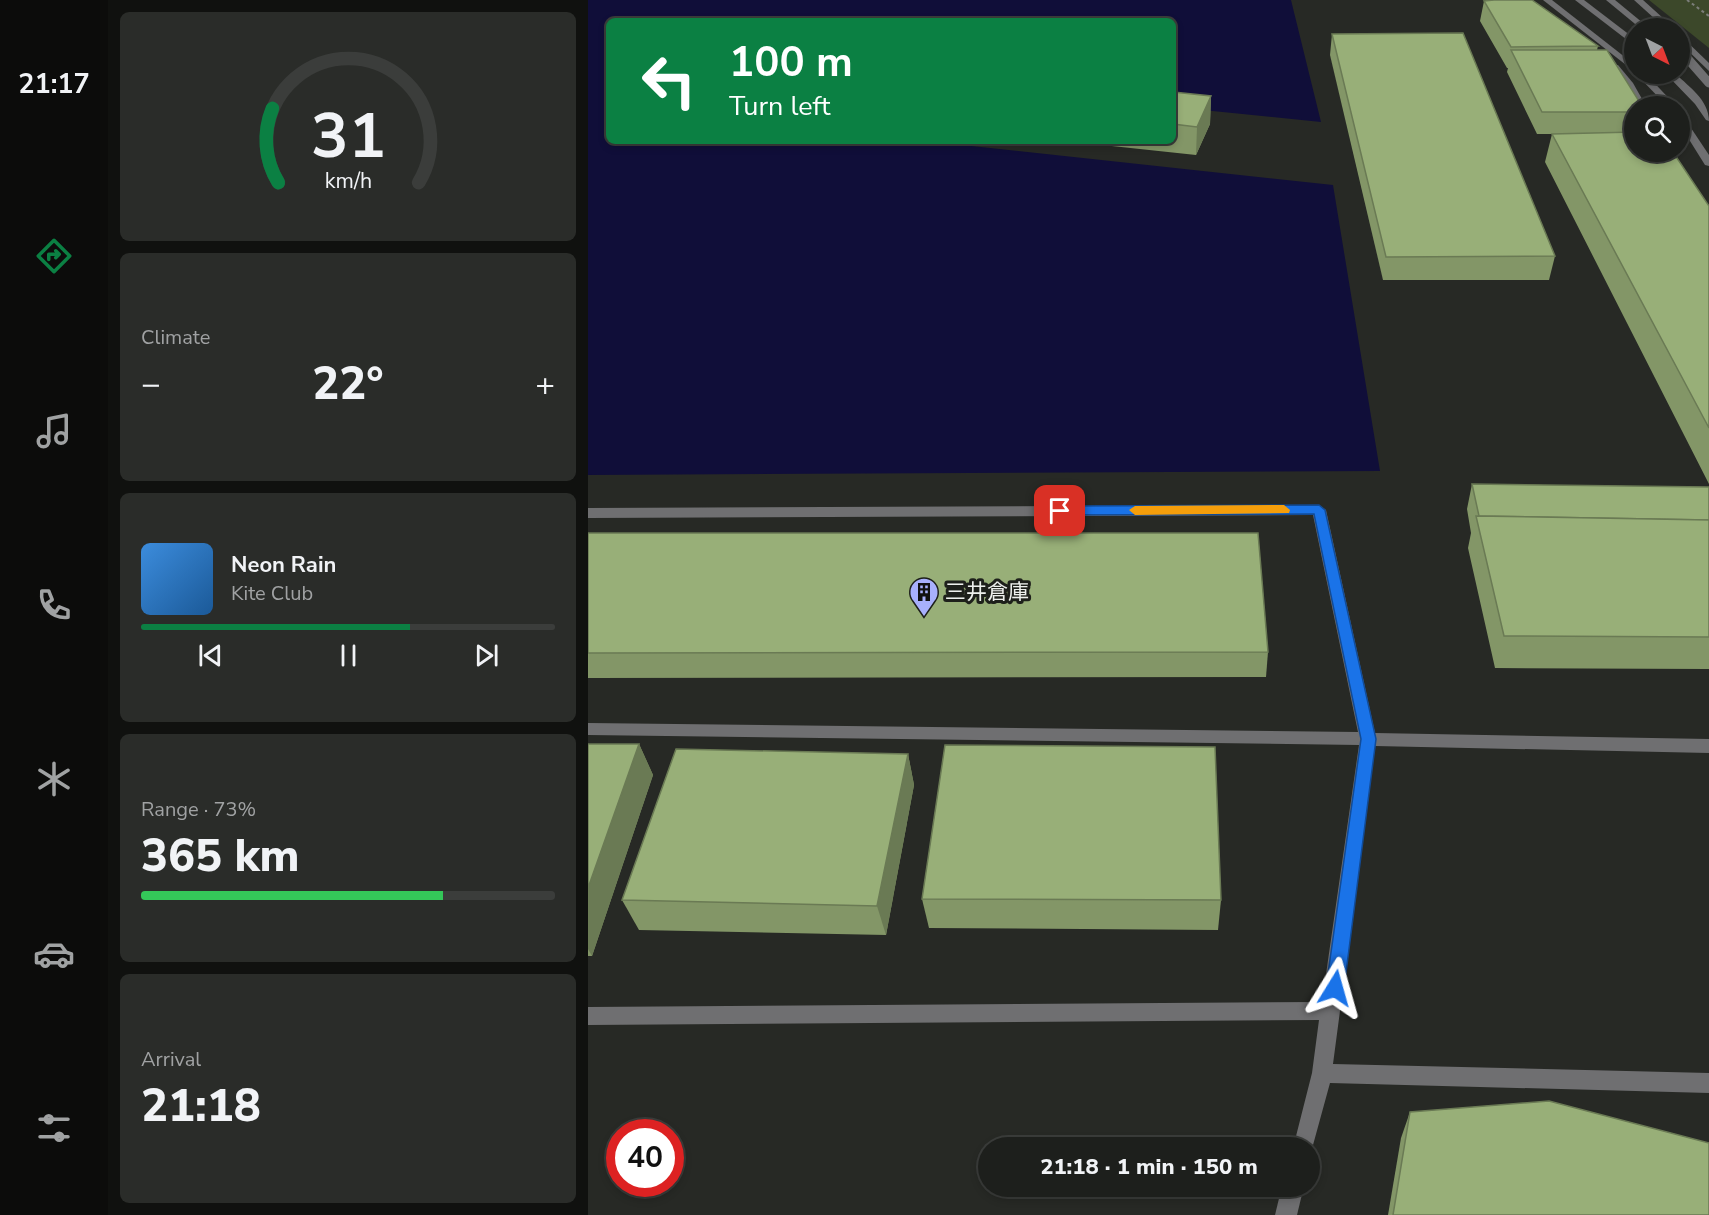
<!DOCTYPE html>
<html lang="en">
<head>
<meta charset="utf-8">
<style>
  body { margin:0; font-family:"Nunito Sans","Noto Sans JP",sans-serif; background:#2a2c29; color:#f1f3f6; height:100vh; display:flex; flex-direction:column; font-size:22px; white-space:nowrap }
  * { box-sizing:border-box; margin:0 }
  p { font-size:20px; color:#a0a2a3 }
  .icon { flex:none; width:33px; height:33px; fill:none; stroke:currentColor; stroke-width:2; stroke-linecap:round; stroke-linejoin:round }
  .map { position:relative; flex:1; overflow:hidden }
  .side { display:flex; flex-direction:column; gap:12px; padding:12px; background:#10110f; width:480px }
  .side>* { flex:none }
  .banner { position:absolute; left:18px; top:18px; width:570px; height:126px; border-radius:9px; box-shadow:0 3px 9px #0003,0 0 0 2px #3b3d3b; background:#0b8043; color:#fff; overflow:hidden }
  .needle { width:39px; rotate:138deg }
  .buttons { position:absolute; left:1036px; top:18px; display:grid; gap:12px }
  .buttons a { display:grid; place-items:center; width:66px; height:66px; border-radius:50%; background:#1d1f1c; box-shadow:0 3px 9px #0003,0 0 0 2px #3b3d3b; font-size:30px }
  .speed { position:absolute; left:18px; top:1119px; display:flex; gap:12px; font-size:30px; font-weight:700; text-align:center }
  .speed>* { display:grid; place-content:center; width:78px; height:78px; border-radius:50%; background:#1d1f1c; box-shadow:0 3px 9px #0003,0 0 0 2px #3b3d3b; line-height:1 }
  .speed .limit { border:9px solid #d22; background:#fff; color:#111 }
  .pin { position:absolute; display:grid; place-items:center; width:51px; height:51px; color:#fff; margin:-26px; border-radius:12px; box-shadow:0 3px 9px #0006 }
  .me { position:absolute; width:66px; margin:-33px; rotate:8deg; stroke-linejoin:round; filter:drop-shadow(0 0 4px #0008) }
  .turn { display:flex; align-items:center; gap:21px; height:126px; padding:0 24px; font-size:27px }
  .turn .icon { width:78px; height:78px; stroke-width:2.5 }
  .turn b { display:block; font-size:42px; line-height:51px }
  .big { font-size:45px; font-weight:800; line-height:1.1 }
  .side .card { flex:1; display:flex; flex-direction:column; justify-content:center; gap:9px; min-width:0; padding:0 21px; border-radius:9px; background:#2a2c29 }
  .side .dial { align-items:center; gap:0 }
  .dial svg { height:156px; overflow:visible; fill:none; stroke:#3b3d3b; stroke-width:7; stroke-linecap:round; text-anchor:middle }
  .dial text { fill:#f1f3f6; stroke:none }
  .song { display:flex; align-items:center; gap:18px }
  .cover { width:72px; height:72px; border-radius:9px; background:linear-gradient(135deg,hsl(210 70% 55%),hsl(210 70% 35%)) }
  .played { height:6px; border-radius:3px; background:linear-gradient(90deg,#0b8043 65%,#3b3d3b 65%) }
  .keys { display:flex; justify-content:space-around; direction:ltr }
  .heat { display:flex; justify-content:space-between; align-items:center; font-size:33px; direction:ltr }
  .charge { height:9px; border-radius:4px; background:linear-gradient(90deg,#34c759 73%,#3b3d3b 0) }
  .trip { position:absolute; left:390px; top:1137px; width:342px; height:60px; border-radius:30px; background:#1d1f1c; box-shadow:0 3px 9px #0003,0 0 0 2px #3b3d3b; font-weight:800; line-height:60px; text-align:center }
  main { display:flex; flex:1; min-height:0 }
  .menu { display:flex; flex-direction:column; width:108px; justify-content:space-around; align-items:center; background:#0c0c0b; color:#a0a2a3 }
  .menu .icon { width:42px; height:42px }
  .menu .current { color:#0b8043 }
  .menu b { font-size:27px; color:#f1f3f6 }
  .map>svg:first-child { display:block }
  .green { fill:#3c482a }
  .water { fill:#100e39 }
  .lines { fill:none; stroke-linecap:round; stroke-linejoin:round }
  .path { stroke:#7c7e7a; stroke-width:2; stroke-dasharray:3 3; stroke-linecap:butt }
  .minor { fill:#6f6f71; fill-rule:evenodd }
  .minor-bridge { stroke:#6f6f71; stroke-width:9 }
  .wall { fill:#839667 }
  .shaded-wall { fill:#6a7a54 }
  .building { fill:#98af78; stroke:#6a7a54; stroke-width:1.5 }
  .route { fill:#1a73e8; stroke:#114b97; stroke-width:1.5 }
  .slow { fill:#f59e0b }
  .labels { text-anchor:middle; stroke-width:6; stroke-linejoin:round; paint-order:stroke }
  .poi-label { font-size:21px; fill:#eef0ed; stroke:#1e201b; text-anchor:start }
</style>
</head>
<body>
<main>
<nav class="menu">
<b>21:17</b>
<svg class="icon current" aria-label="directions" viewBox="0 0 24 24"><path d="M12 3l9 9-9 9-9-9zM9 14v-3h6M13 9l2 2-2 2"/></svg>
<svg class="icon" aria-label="music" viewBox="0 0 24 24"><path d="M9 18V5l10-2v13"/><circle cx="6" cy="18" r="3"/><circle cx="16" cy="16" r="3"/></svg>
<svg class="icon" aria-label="phone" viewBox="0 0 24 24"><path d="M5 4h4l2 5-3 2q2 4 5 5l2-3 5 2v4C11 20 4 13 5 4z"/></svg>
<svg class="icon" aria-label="climate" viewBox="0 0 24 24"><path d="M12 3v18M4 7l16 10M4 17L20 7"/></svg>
<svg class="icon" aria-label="car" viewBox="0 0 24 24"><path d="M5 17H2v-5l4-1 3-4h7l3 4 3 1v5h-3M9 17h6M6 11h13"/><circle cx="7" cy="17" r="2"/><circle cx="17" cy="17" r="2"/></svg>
<svg class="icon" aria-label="filters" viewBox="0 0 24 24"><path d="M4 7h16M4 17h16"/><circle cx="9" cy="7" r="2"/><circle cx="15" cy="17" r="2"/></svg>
</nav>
<section class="side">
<div class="card dial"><svg viewBox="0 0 100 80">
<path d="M14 69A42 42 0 1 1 86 69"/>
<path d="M14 69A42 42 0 0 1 11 31" stroke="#0b8043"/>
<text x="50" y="56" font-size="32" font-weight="700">31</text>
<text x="50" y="72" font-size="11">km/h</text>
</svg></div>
<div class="card"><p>Climate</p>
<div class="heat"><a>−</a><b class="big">22°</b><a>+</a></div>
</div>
<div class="card">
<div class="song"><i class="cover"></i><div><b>Neon Rain</b><p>Kite Club</p></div></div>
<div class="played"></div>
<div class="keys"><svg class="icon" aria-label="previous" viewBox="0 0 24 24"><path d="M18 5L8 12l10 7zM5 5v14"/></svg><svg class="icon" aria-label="pause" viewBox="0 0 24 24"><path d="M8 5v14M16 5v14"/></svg><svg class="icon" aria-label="next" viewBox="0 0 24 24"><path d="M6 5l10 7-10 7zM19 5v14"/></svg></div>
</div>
<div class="card"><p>Range · 73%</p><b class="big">365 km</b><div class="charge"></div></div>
<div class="card"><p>Arrival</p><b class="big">21:18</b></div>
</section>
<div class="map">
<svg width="1121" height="1215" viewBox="0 0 1121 1215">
  <rect width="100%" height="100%" fill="#272925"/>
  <path class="green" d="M1061 0H1121V48Z"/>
  <path class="water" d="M0 0H703L733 122 585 107V21H21V141H337L745 185 792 471 0 475Z"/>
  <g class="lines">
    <path class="path" d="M1099 0 1121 16"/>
    <g class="minor">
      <path d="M955 0H964L1047 65V72Z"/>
      <path d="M987 0H996L1047 39V46Z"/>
      <path d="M1018 0H1027L1061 28H1052Z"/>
      <path d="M1046 0H1055L1086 28H1077Z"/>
      <path d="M1092 35 1121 63V71L1092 43Z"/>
      <path d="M1024 65H1030L1045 83 1058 106H1050L1023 67Z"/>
      <path d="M1048 74H1058L1088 106H1079Z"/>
      <path d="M1078 74H1088C1101 87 1121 100 1121 121L1118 120 1107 104Z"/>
      <path d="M1092 115 1095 116 1121 155V166L1117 165 1092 125Z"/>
      <path d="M731 505 738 510 787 733 1121 739V753L787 746 745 1064 1121 1073V1093L742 1083 722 1156V1148H705L724 1073 731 1020 0 1025V1007L734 1002 771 745 0 735V723L770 732 725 515 0 518V508Z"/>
      <path d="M694 1186H716L709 1215H687Z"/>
    </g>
    <path class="minor-bridge" d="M1092 50 1121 83"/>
  </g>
  <g class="wall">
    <path d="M896 1 1010 46 1009 50 1047 106V152L1121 206V484L957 162 964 134H949L919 72 920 68H919L892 21Z"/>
    <path d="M744 34 967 256 961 280H795L742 55Z"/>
    <path d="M585 92 623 96 622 124 608 155 477 141H585Z"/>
    <path d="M884 484 1121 487V669L907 668 880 548 883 533 879 509Z"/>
    <path d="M0 533 680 652 678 677 0 678Z"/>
    <path d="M0 744H51L65 775 4 956H0Z"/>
    <path d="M320 754 326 785 298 935 51 930 34 900Z"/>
    <path d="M334 899 633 900 630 930 341 928Z"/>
    <path d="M822 1112 1121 1215H800L813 1138Z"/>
  </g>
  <g class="shaded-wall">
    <path d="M623 96 622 124 608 155 609 127Z"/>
    <path d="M51 744 65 775 4 956 0 949V888Z"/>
    <path d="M320 754 326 785 298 935 289 906Z"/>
  </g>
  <g class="building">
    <path d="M906 0H944L1010 46 923 47 896 1Z"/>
    <path d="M875 33 967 256 798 257 744 34Z"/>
    <path d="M923 50H1019L1054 106H1047V112H954Z"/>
    <path d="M585 92 623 96 609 127 585 124Z"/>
    <path d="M1047 132V152H1085L1121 206V428L964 134Z"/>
    <path d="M884 484 1121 487V520L891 516Z"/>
    <path d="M888 516 1121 520V637L916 636Z"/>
    <path d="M0 533H670L680 652 0 653Z"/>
    <path d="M0 744H51L0 888Z"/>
    <path d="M357 745 627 747 633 900 334 899Z"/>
    <path d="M88 749 320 754 289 906 34 900Z"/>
    <path d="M961 1101 1121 1143V1215H805L822 1112Z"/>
  </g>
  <path class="route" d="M731 505 737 510 788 739 756 988 753 994 747 996 741 994 738 988 773 739 726 514 472 515 465 511 472 506Z"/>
  <path class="slow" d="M696 505 702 510 701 513 547 515 541 510 547 506Z"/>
  <defs>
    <g id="building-pin" transform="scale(1.5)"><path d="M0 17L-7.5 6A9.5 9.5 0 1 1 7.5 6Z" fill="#a8b0fc" stroke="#1e201b"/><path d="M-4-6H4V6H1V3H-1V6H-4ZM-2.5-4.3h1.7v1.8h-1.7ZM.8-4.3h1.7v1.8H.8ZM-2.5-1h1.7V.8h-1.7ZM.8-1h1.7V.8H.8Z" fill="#111"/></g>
  </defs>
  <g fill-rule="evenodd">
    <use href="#building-pin" x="336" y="592"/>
  </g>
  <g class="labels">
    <g class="poi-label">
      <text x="357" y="599">三井倉庫</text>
    </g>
  </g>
</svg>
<div class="buttons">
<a><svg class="needle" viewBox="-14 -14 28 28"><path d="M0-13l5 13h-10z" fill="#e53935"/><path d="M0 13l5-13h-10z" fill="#a0a2a3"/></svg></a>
<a><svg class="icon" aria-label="search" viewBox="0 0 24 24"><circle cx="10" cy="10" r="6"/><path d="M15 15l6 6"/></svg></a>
</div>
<div class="speed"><div class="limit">40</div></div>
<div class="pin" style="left:472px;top:511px;background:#d93025"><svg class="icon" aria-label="arrive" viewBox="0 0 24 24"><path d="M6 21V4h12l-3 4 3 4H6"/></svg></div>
<svg class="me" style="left:747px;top:988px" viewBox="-20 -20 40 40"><path d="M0-17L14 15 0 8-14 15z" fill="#1a73e8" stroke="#fff" stroke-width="4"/></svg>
<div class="trip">21:18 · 1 min · 150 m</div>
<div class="banner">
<div class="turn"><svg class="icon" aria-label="left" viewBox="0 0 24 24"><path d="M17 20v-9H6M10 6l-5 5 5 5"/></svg><div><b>100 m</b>Turn left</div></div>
</div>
</div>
</main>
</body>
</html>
